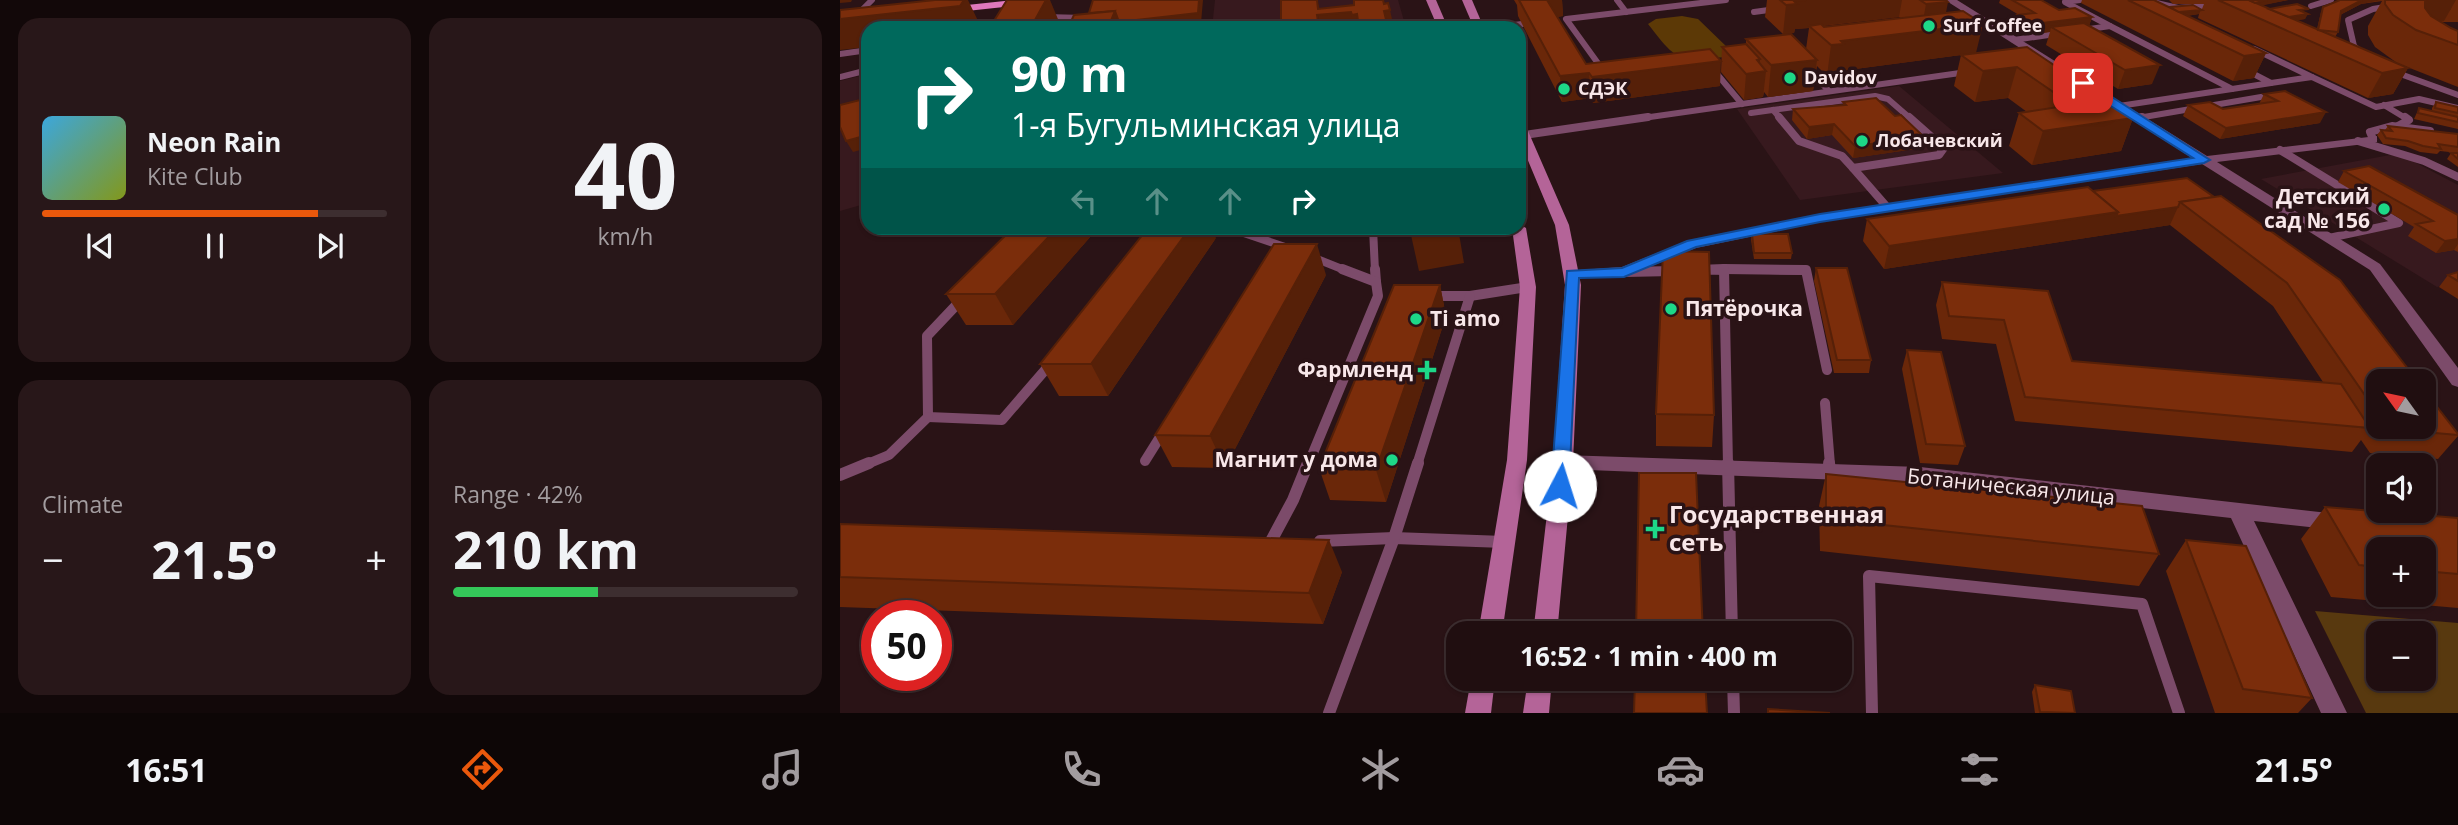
<!DOCTYPE html>
<html lang="en">
<head>
<meta charset="utf-8">
<style>
  body { margin:0; font-family:"Open Sans",sans-serif; background:#281719; color:#f1f3f6; height:100vh; display:flex; flex-direction:column; font-size:26px; white-space:nowrap }
  * { box-sizing:border-box; margin:0 }
  p { font-size:23px; color:#a29c9f }
  .icon { flex:none; width:38px; height:38px; fill:none; stroke:currentColor; stroke-width:2; stroke-linecap:round; stroke-linejoin:round }
  .map { position:relative; flex:1; overflow:hidden }
  .panel { display:flex; flex-direction:column; gap:18px; padding:18px; background:#120809; width:840px }
  .panel>* { flex:none }
  .top-card { position:absolute; left:21px; top:21px; width:665px; height:214px; border-radius:21px; box-shadow:0 2px 5px #0004,0 0 0 2px #3d2e30; background:#00695c; color:#fff; overflow:hidden }
  .needle { width:46px; rotate:303deg }
  .fabs { position:absolute; left:1526px; top:369px; display:grid; gap:14px }
  .fabs a { display:grid; place-items:center; width:70px; height:70px; border-radius:14px; background:#200e10; box-shadow:0 2px 5px #0004,0 0 0 2px #3d2e30; font-size:35px }
  .speed { position:absolute; left:21px; top:600px; display:flex; gap:14px; font-size:35px; font-weight:700; text-align:center }
  .speed>* { display:grid; place-content:center; width:91px; height:91px; border-radius:50%; background:#200e10; box-shadow:0 2px 5px #0004,0 0 0 2px #3d2e30; line-height:1 }
  .speed .limit { border:10px solid #d22; background:#fff; color:#111 }
  .pin { position:absolute; display:grid; place-items:center; width:60px; height:60px; color:#fff; margin:-30px; border-radius:14px; box-shadow:0 4px 10px #0006 }
  .me { position:absolute; width:77px; margin:-38px; rotate:5deg; stroke-linejoin:round; filter:drop-shadow(0 0 5px #0008) }
  .turn { display:flex; align-items:center; gap:24px; height:147px; padding:0 35px; font-size:32px }
  .turn .icon { width:91px; height:91px; stroke-width:2.5 }
  .turn b { display:block; font-size:49px; line-height:60px }
  .lanes { display:flex; align-items:center; height:66px; padding:0 35px; background:#0003; justify-content:center; gap:35px; direction:ltr }
  .lanes .off { opacity:.35 }
  .big { font-size:52px; font-weight:700; line-height:1.1 }
  .panel .widget { flex:1; display:flex; flex-direction:column; justify-content:center; gap:10px; min-width:0; padding:0 24px; border-radius:21px; background:#281719 }
  .panel .dial { align-items:center; gap:0 }
  .dial b { font-size:91px; line-height:1 }
  .song { display:flex; align-items:center; gap:21px }
  .cover { width:84px; height:84px; border-radius:10px; background:linear-gradient(135deg,hsl(200 70% 55%),hsl(70 70% 35%)) }
  .played { height:7px; border-radius:4px; background:linear-gradient(90deg,#ea580c 80%,#3d2e30 80%) }
  .keys { display:flex; justify-content:space-around; direction:ltr }
  .heat { display:flex; justify-content:space-between; align-items:center; font-size:38px; direction:ltr }
  .charge { height:10px; border-radius:5px; background:linear-gradient(90deg,#34c759 42%,#3d2e30 0) }
  .panel .tiles { flex:1; display:grid; gap:18px; grid-template-columns:repeat(2,1fr) }
  .trip { position:absolute; left:606px; top:621px; width:406px; height:70px; border-radius:21px; background:#200e10; box-shadow:0 2px 5px #0004,0 0 0 2px #3d2e30; font-weight:700; line-height:70px; text-align:center }
  .dock { display:flex; height:112px; justify-content:space-around; align-items:center; background:#0d0606; color:#a29c9f }
  .dock .icon { width:49px; height:49px }
  .dock .on { color:#ea580c }
  .dock b { font-size:32px; color:#f1f3f6 }
  main { display:flex; flex:1; min-height:0 }
  .map>svg:first-child { display:block }
  .built { fill:#37191e }
  .green { fill:#5c3906 }
  .forest { fill:#58390f; fill-rule:evenodd }
  .lines { fill:none; stroke-linecap:round; stroke-linejoin:round }
  .lane-far3 { stroke:#7c4b6a; stroke-width:6 }
  .lane-far2 { stroke:#7c4b6a; stroke-width:8 }
  .lane-far1 { stroke:#7c4b6a; stroke-width:10 }
  .lane { stroke:#7c4b6a; stroke-width:12 }
  .street { fill:#7c4b6a; fill-rule:evenodd }
  .secondary { fill:#b46498; fill-rule:evenodd }
  .primary { fill:#df78bc; fill-rule:evenodd }
  .wall { fill:#6a2709; fill-rule:evenodd }
  .shaded-wall { fill:#562008 }
  .building { fill:#7b2d0b; stroke:#562008; stroke-width:2 }
  .route { fill:#1a73e8; stroke:#114b97; stroke-width:2 }
  .poi-dot { fill:#1dd888; stroke:#2a1316; stroke-width:2.5 }
  .labels { text-anchor:middle; stroke-width:7; stroke-linejoin:round; paint-order:stroke }
  .far-poi-label { font-size:18px; font-weight:bold; fill:#f8e7e9; stroke:#2a1316; text-anchor:start }
  .poi-label { font-size:21px; font-weight:bold; fill:#f8e7e9; stroke:#2a1316; text-anchor:end }
  .street-label { font-size:21px; fill:#f8e7e9; stroke:#2a1316 }
  .near-poi-label { font-size:24px; font-weight:bold; fill:#f8e7e9; stroke:#2a1316; text-anchor:start }
</style>
</head>
<body>
<main>
<section class="panel">
<div class="tiles">
<div class="widget">
<div class="song"><i class="cover"></i><div><b>Neon Rain</b><p>Kite Club</p></div></div>
<div class="played"></div>
<div class="keys"><svg class="icon" aria-label="previous" viewBox="0 0 24 24"><path d="M18 5L8 12l10 7zM5 5v14"/></svg><svg class="icon" aria-label="pause" viewBox="0 0 24 24"><path d="M8 5v14M16 5v14"/></svg><svg class="icon" aria-label="next" viewBox="0 0 24 24"><path d="M6 5l10 7-10 7zM19 5v14"/></svg></div>
</div>
<div class="widget dial"><b>40</b><p>km/h</p></div>
<div class="widget"><p>Climate</p>
<div class="heat"><a>−</a><b class="big">21.5°</b><a>+</a></div>
</div>
<div class="widget"><p>Range · 42%</p><b class="big">210 km</b><div class="charge"></div></div>
</div>
</section>
<div class="map">
<svg width="1618" height="713" viewBox="0 0 1618 713">
  <rect width="100%" height="100%" fill="#2a1316"/>
  <g class="built">
    <path d="M375 0H558L566 28H372Z"/>
    <path d="M28 74V203L0 211V81Z"/>
    <path d="M1059 86 1163 173 960 200 897 109Z"/>
    <path d="M1550 155 1565 157 1618 185V282L1597 287 1421 179Z"/>
  </g>
  <path class="green" d="M842 16 858 19 889 49 884 57C838 63 836 60 808 24L816 19Z"/>
  <path class="forest" d="M1475 611 1618 623V713H1526ZM1538 634H1584V679H1538Z"/>
  <g class="lines">
    <g class="lane-far3">
      <path d="M777 0 786 12"/>
      <path d="M1240 0 1225 2 1270 26"/>
      <path d="M1304 0 1338 8 1375 5"/>
      <path d="M1471 6 1491 0"/>
      <path d="M20 12 32 0"/>
      <path d="M914 12 936 9"/>
      <path d="M204 17 245 18"/>
      <path d="M650 28 682 24"/>
      <path d="M1243 30 1270 26 1392 89 1279 106"/>
      <path d="M1174 40 1222 33"/>
      <path d="M1414 49 1472 77 1431 83"/>
      <path d="M1521 52 1514 46 1508 20 1533 9 1551 6"/>
      <path d="M0 54 28 50"/>
      <path d="M872 68 902 104"/>
      <path d="M966 68 989 91"/>
      <path d="M1552 71 1618 95"/>
      <path d="M765 73 726 19 886 0"/>
      <path d="M0 77 28 70"/>
      <path d="M1472 77 1536 107 1579 99 1618 108"/>
      <path d="M1392 89 1431 83 1406 70"/>
      <path d="M1544 105 1567 119"/>
      <path d="M933 110 941 119"/>
      <path d="M911 113 1035 96 1048 99 1071 119"/>
      <path d="M1298 118 1421 97"/>
      <path d="M796 119 1127 72"/>
    </g>
    <g class="lane-far2">
      <path d="M939 117 959 141 1002 156 1013 168"/>
      <path d="M1298 118 1302 117"/>
      <path d="M1558 126 1569 120 1565 117"/>
      <path d="M684 135 808 117"/>
      <path d="M1533 139 1530 132 1552 126 1590 131"/>
      <path d="M1518 141 1584 161 1618 177"/>
      <path d="M1440 150 1559 223 1489 238"/>
      <path d="M1047 207 1013 168 1099 155 1104 148 1069 117"/>
      <path d="M389 228 448 248"/>
      <path d="M533 228 535 271"/>
      <path d="M472 257 507 271"/>
      <path d="M884 269 966 271"/>
      <path d="M858 270 884 271"/>
    </g>
    <g class="lane-far1">
      <path d="M535 269 536 282"/>
      <path d="M884 269 966 270 987 370"/>
      <path d="M858 270 884 269 888 465"/>
      <path d="M785 272 833 271"/>
      <path d="M592 296H630L688 287"/>
      <path d="M122 299 87 336 88 417 162 420 212 362"/>
      <path d="M985 403 990 465"/>
      <path d="M305 461 325 429"/>
      <path d="M25 465 49 455 88 417"/>
      <path d="M468 465 538 296 536 282 502 269"/>
      <path d="M577 465 630 296"/>
    </g>
    <g class="lane">
      <path d="M888 463 892 634"/>
      <path d="M989 463 990 471"/>
      <path d="M0 475 29 463"/>
      <path d="M480 541 554 538 664 542"/>
      <path d="M437 543H430L453 500 468 463"/>
      <path d="M893 679 894 713"/>
      <path d="M489 713 554 538 578 463"/>
      <path d="M1032 713 1029 576 1302 604 1339 713"/>
    </g>
    <g class="street">
      <path d="M1105 0H1117L1367 156 1537 136V142L1533 143 1377 162 1540 264 1618 368V387L1612 385 1530 270 1362 164 980 222 856 248 784 277H726L724 274 726 271 782 267 847 241 980 214 1352 158Z"/>
      <path d="M723 455 1080 467 1497 514 1505 516 1508 522 1505 528 1497 530 1414 521 1507 713H1481L1391 518 1080 483 723 469 716 467 713 462 716 457Z"/>
    </g>
    <g class="secondary">
      <path d="M586 0H596L608 28H598Z"/>
      <path d="M622 0H632L644 28H634Z"/>
      <path d="M679 120 685 124 729 225 741 285 733 462 717 634H693L713 462 725 285 715 225 679 139Z"/>
      <path d="M679 224 686 228 696 287 687 460 662 634H638L667 460 680 287 672 228H679Z"/>
      <path d="M631 679H655L651 713H625Z"/>
      <path d="M688 679H712L709 713H683Z"/>
    </g>
    <path class="primary" d="M174 0H205L200 3 108 13 103 10 108 7Z"/>
  </g>
  <g class="wall">
    <path d="M674 0H722L723 16 717 17 746 64 880 86 753 103 751 98 722 102 678 16 677 5Z"/>
    <path d="M927 0H1106V13L1136 53 1187 47 1293 118 1281 151 1192 165 1169 146 1179 113 1187 112 1168 98 1135 102 1114 86 1121 55 1000 71 999 74 987 76 977 66 973 91 928 97 924 92 923 97 904 100 881 72 882 47 906 44V39L966 49 969 28 955 29 954 33 943 34 925 17ZM1059 17 1061 18 984 27 983 26Z"/>
    <path d="M1160 0H1201L1219 10 1252 17 1249 26 1312 84 1278 89 1206 45 1210 32 1191 34 1175 25 1178 15H1179L1159 3Z"/>
    <path d="M1242 0H1314L1330 8 1362 9 1364 4H1333L1329 0H1448L1422 5 1429 9 1467 13 1465 19 1456 20 1477 29 1481 12 1483 7 1500 0H1616L1610 10 1616 0H1618V22H1600L1611 28 1618 31V87L1557 63 1535 47 1528 35V26L1542 1 1521 4 1500 15 1498 32 1495 37 1568 68 1553 94 1528 98 1358 18 1359 14 1347 16 1426 53 1414 78 1393 81 1241 3Z"/>
    <path d="M1424 94 1480 123 1380 139 1343 116 1348 105 1383 109 1419 104Z"/>
    <path d="M1003 102 1055 116 1084 137 1082 148 1013 158 992 135 967 139 952 120 953 109 1003 105Z"/>
    <path d="M1596 102 1618 107V129L1574 119 1579 108 1592 111V108Z"/>
    <path d="M1548 126 1618 134V153L1600 151 1597 154 1580 152 1565 146 1543 144 1537 135 1541 130H1545Z"/>
    <path d="M1611 153H1618V167L1607 159Z"/>
    <path d="M1504 171 1618 215V252L1614 250 1596 253 1568 236 1574 227 1498 182Z"/>
    <path d="M1253 191 1374 197 1538 382V427H1584L1618 434V436L1598 459 1530 453 1521 440 1512 452 1175 421 1156 344 1102 339 1096 305 1102 282 1232 361 1483 382 1433 306 1330 225 1044 269 1023 241 1027 219Z"/>
    <path d="M173 228H258L173 325H126L106 294Z"/>
    <path d="M447 228 445 234 426 235 424 229Z"/>
    <path d="M912 234 952 253 951 259H914L911 240Z"/>
    <path d="M376 238 268 396H219L200 364Z"/>
    <path d="M976 268 1031 360 1029 373H994L974 281Z"/>
    <path d="M1618 272V299L1599 287 1608 275Z"/>
    <path d="M486 275 385 468 332 467 315 435Z"/>
    <path d="M600 285 606 316 546 502 490 500 479 468Z"/>
    <path d="M1067 350 1125 446 1118 465 1080 463 1062 369Z"/>
    <path d="M816 414 874 415 872 447 816 446Z"/>
    <path d="M986 474 1319 554 1299 586 980 551 979 506Z"/>
    <path d="M1485 507 1618 518V608L1491 597 1461 539ZM1538 550H1584V595H1538Z"/>
    <path d="M0 524 502 572 483 624 0 607Z"/>
    <path d="M1346 540 1472 698 1458 713H1375L1326 571Z"/>
    <path d="M1195 685 1235 713H1195L1192 692Z"/>
  </g>
  <g class="shaded-wall">
    <path d="M0 0H12L11 2 0 3Z"/>
    <path d="M124 0H128L140 25 138 28H28V47L0 50V19Z"/>
    <path d="M206 0H210L220 24 218 28H154L152 24Z"/>
    <path d="M359 0H363L361 23 314 28H245L275 11Z"/>
    <path d="M477 0 480 10 511 12 517 14 520 28H515L514 26 492 28H479Z"/>
    <path d="M704 0H722L723 16 706 18Z"/>
    <path d="M966 0H1062L1059 17 971 27 969 26V28L955 29 954 33 943 34 946 5 954 1Z"/>
    <path d="M1427 0H1448L1401 10 1399 6Z"/>
    <path d="M1522 0H1542L1521 4 1498 16 1501 11Z"/>
    <path d="M1586 0H1616L1604 21 1572 28Z"/>
    <path d="M1108 2 1103 29 1143 24 1136 53 1000 71 999 74 987 76 991 45 1001 41 1081 32 1086 4Z"/>
    <path d="M550 10 553 24 547 25 544 11Z"/>
    <path d="M1361 10 1359 14 1338 17 1339 12Z"/>
    <path d="M1468 14 1465 19 1441 23 1443 18Z"/>
    <path d="M1252 17 1249 26 1211 27 1210 32 1191 34 1194 24Z"/>
    <path d="M1426 53 1414 78 1393 81 1404 56Z"/>
    <path d="M920 59 919 72 926 71 923 97 904 100 906 74 917 60Z"/>
    <path d="M977 60 973 91 928 97 931 65Z"/>
    <path d="M881 61 880 86 753 103 752 77Z"/>
    <path d="M1320 65 1312 84 1278 89 1285 70Z"/>
    <path d="M1177 67 1168 98 1135 102 1143 71Z"/>
    <path d="M1568 68 1553 94 1528 98 1542 73Z"/>
    <path d="M749 73 751 98 722 102 720 76Z"/>
    <path d="M1486 112 1480 123 1380 139 1386 128Z"/>
    <path d="M1293 118 1281 151 1192 165 1203 131Z"/>
    <path d="M994 124 992 135 967 139 969 127Z"/>
    <path d="M28 135V148L13 152 6 141Z"/>
    <path d="M1084 137 1082 148 1013 158 1015 146Z"/>
    <path d="M1338 207 1330 225 1044 269 1049 246 1278 212Z"/>
    <path d="M217 228H258L173 325 155 294Z"/>
    <path d="M350 228H372L376 238 268 396 251 364Z"/>
    <path d="M615 228H618L624 263 579 271 571 235Z"/>
    <path d="M1618 239V244L1614 250 1596 253 1605 241Z"/>
    <path d="M477 244 486 275 385 468 370 436Z"/>
    <path d="M600 285 606 316 546 502 536 470Z"/>
    <path d="M489 540 502 572 483 624 469 593Z"/>
  </g>
  <g class="building">
    <path d="M95 0H124L120 6 0 19V10Z"/>
    <path d="M167 0H206L195 20 152 24Z"/>
    <path d="M253 0H359L358 13 279 22 275 11 249 13Z"/>
    <path d="M441 0H477L478 9 514 5V0H543L544 4 548 3 550 10 544 11 548 28H519L517 14 512 15 511 12 477 15 479 28H441Z"/>
    <path d="M679 0H707L746 64 870 49 881 61 752 77 749 73 720 76Z"/>
    <path d="M940 0H966L954 1 957 4 946 5Z"/>
    <path d="M1080 0H1106L1108 2 1086 4Z"/>
    <path d="M1172 0H1201L1219 10 1235 8 1252 17 1194 24 1178 15 1195 13Z"/>
    <path d="M1288 0H1314L1426 53 1404 56Z"/>
    <path d="M1378 0H1409L1568 68 1542 73Z"/>
    <path d="M1409 0H1427L1415 3Z"/>
    <path d="M1500 0H1522L1501 11 1498 32 1478 30 1483 7Z"/>
    <path d="M1545 0H1586L1585 2V8L1591 16 1611 28 1618 31V45L1576 30 1553 15 1545 4Z"/>
    <path d="M1457 4 1469 9 1459 10 1468 14 1449 17 1429 9Z"/>
    <path d="M1353 5 1362 10 1339 12 1330 7Z"/>
    <path d="M275 11 268 28H228L234 15Z"/>
    <path d="M1123 11 1143 24 1001 41 1004 44 991 45 969 26 981 24 984 27Z"/>
    <path d="M1244 23 1320 65 1285 70 1211 27Z"/>
    <path d="M951 34 977 60 931 65 906 39Z"/>
    <path d="M906 44 920 59 917 60 926 71 906 74 882 47Z"/>
    <path d="M1187 47 1293 118 1203 131 1179 113 1232 105 1177 67 1143 71 1121 55Z"/>
    <path d="M1445 91 1486 112 1386 128 1348 105 1370 102 1383 109 1438 101 1424 94Z"/>
    <path d="M28 98V135L6 141 0 127V105Z"/>
    <path d="M1036 98 1055 116 1061 115 1084 137 1015 146 994 124 969 127 953 109 1006 105 1003 102Z"/>
    <path d="M1596 102 1618 107V113L1595 108Z"/>
    <path d="M1579 108 1618 117V122L1578 113Z"/>
    <path d="M1548 126 1618 134V147L1598 144 1601 149 1583 146 1568 141 1546 138 1541 130 1552 131Z"/>
    <path d="M1611 153H1618V159Z"/>
    <path d="M1529 166 1618 215V239L1605 241 1576 224 1593 221 1504 171Z"/>
    <path d="M1347 178 1374 197 1340 202 1338 207 1276 216 1278 212 1253 191Z"/>
    <path d="M1248 187 1278 212 1049 246 1027 219Z"/>
    <path d="M1381 196 1500 280 1578 382H1538V414L1447 283 1340 202Z"/>
    <path d="M173 228H217L155 294H106Z"/>
    <path d="M308 228H350L251 364H200Z"/>
    <path d="M425 228H443L424 229Z"/>
    <path d="M569 228H615L571 235Z"/>
    <path d="M912 234H948L952 253H914Z"/>
    <path d="M434 244H477L370 436 315 435Z"/>
    <path d="M823 251 869 252 874 415 816 414Z"/>
    <path d="M976 268H1007L1031 360H997Z"/>
    <path d="M1618 272V281L1608 275Z"/>
    <path d="M1102 282 1208 291 1232 361 1501 384 1530 428 1185 397 1164 320 1109 316Z"/>
    <path d="M554 285H600L536 470 479 468Z"/>
    <path d="M1067 350 1101 352 1125 446 1086 444Z"/>
    <path d="M1584 390 1618 434V435L1549 429 1547 427H1584Z"/>
    <path d="M799 473H856L863 634H796Z"/>
    <path d="M986 474 1302 506 1319 554 986 519Z"/>
    <path d="M1485 507 1618 518V574L1584 571V550H1538V567L1519 565Z"/>
    <path d="M0 524 489 540 469 593 0 577Z"/>
    <path d="M1346 540 1406 546 1472 698 1403 689Z"/>
    <path d="M795 679H865L867 713H794Z"/>
    <path d="M1195 685 1231 691 1235 713 1200 712Z"/>
    <path d="M928 709 990 713H928Z"/>
  </g>
  <path class="route" d="M1239 81H1247L1370 160 1364 163 980 222 856 247 784 277 739 278 729 486 727 492H713L711 486 727 271 782 268 847 241 980 214 1353 158 1239 86Z"/>
  <g class="poi-dot">
    <circle cx="1089" cy="26" r="7"/>
    <circle cx="950" cy="78" r="7"/>
    <circle cx="724" cy="89" r="7"/>
    <circle cx="1022" cy="141" r="7"/>
    <circle cx="1544" cy="209" r="7"/>
    <circle cx="831" cy="309" r="7"/>
    <circle cx="576" cy="319" r="7"/>
    <path d="M583.5 359.5h7v7h7v7h-7v7h-7v-7h-7v-7h7z"/>
    <circle cx="552" cy="460" r="7"/>
    <path d="M811.5 518.5h7v7h7v7h-7v7h-7v-7h-7v-7h7z"/>
  </g>
  <g class="labels">
    <g class="far-poi-label">
      <text x="1103" y="32">Surf Coffee</text>
      <text x="964" y="84">Davidov</text>
      <text x="738" y="95">СДЭК</text>
      <text x="1036" y="147">Лобачевский</text>
    </g>
    <g class="poi-label">
      <text x="1530" y="204">Детский<tspan x="1530" dy="24">сад № 156</tspan></text>
      <text x="845" y="316" text-anchor="start">Пятёрочка</text>
      <text x="590" y="326" text-anchor="start">Ti amo</text>
      <text x="573" y="377">Фармленд</text>
      <text x="538" y="467">Магнит у дома</text>
    </g>
    <g class="street-label">
      <text transform="translate(1171 487) rotate(6)" y="7">Ботаническая улица</text>
    </g>
    <g class="near-poi-label">
      <text x="829" y="523">Государственная<tspan x="829" dy="28">сеть</tspan></text>
    </g>
  </g>
</svg>
<div class="fabs">
<a><svg class="needle" viewBox="-14 -14 28 28"><path d="M0-13l5 13h-10z" fill="#e53935"/><path d="M0 13l5-13h-10z" fill="#a29c9f"/></svg></a>
<a><svg class="icon" aria-label="sound" viewBox="0 0 24 24"><path d="M4 9h4l5-4v14l-5-4H4zM17 9q2 3 0 6"/></svg></a>
<a>+</a>
<a>−</a>
</div>
<div class="speed"><div class="limit">50</div></div>
<div class="pin" style="left:1243px;top:83px;background:#d93025"><svg class="icon" aria-label="arrive" viewBox="0 0 24 24"><path d="M6 21V4h12l-3 4 3 4H6"/></svg></div>
<svg class="me" style="left:720px;top:486px" viewBox="-20 -20 40 40"><circle r="19" fill="#fff"/><path d="M0-13L10 11 0 6-10 11z" fill="#1a73e8"/></svg>
<div class="trip">16:52 · 1 min · 400 m</div>
<div class="top-card">
<div class="turn"><svg class="icon" aria-label="right" viewBox="0 0 24 24"><path d="M7 20v-9h11M14 6l5 5-5 5"/></svg><div><b>90 m</b>1-я Бугульминская улица</div></div>
<div class="lanes"><svg class="icon off" aria-label="left" viewBox="0 0 24 24"><path d="M17 20v-9H6M10 6l-5 5 5 5"/></svg><svg class="icon off" aria-label="ahead" viewBox="0 0 24 24"><path d="M12 20V5M6 11l6-6 6 6"/></svg><svg class="icon off" aria-label="ahead" viewBox="0 0 24 24"><path d="M12 20V5M6 11l6-6 6 6"/></svg><svg class="icon" aria-label="right" viewBox="0 0 24 24"><path d="M7 20v-9h11M14 6l5 5-5 5"/></svg></div>
</div>
</div>
</main>
<nav class="dock">
<b>16:51</b>
<svg class="icon on" aria-label="directions" viewBox="0 0 24 24"><path d="M12 3l9 9-9 9-9-9zM9 14v-3h6M13 9l2 2-2 2"/></svg>
<svg class="icon" aria-label="music" viewBox="0 0 24 24"><path d="M9 18V5l10-2v13"/><circle cx="6" cy="18" r="3"/><circle cx="16" cy="16" r="3"/></svg>
<svg class="icon" aria-label="phone" viewBox="0 0 24 24"><path d="M5 4h4l2 5-3 2q2 4 5 5l2-3 5 2v4C11 20 4 13 5 4z"/></svg>
<svg class="icon" aria-label="climate" viewBox="0 0 24 24"><path d="M12 3v18M4 7l16 10M4 17L20 7"/></svg>
<svg class="icon" aria-label="car" viewBox="0 0 24 24"><path d="M5 17H2v-5l4-1 3-4h7l3 4 3 1v5h-3M9 17h6M6 11h13"/><circle cx="7" cy="17" r="2"/><circle cx="17" cy="17" r="2"/></svg>
<svg class="icon" aria-label="filters" viewBox="0 0 24 24"><path d="M4 7h16M4 17h16"/><circle cx="9" cy="7" r="2"/><circle cx="15" cy="17" r="2"/></svg>
<b>21.5°</b>
</nav>
</body>
</html>
